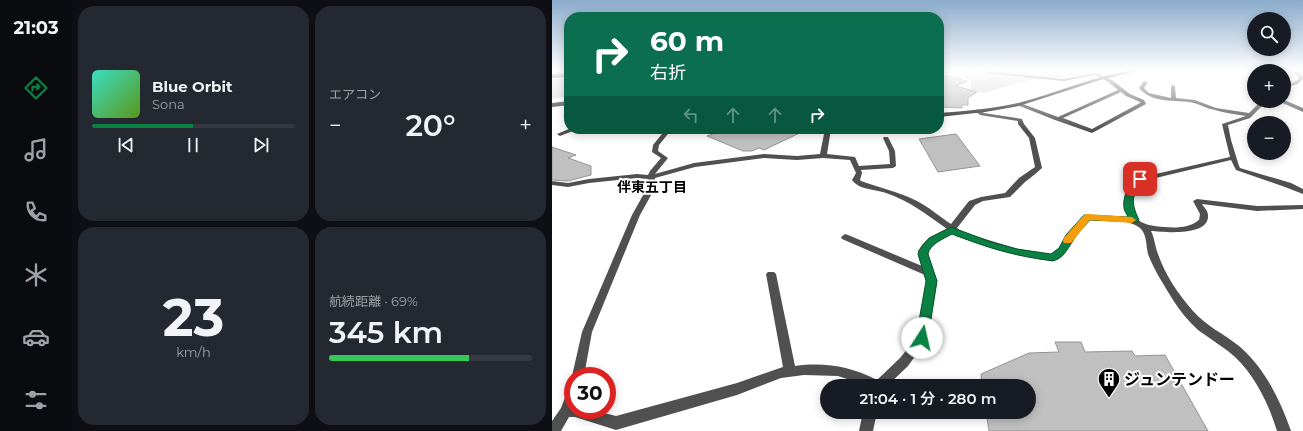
<!DOCTYPE html>
<html lang="ja">
<head>
<meta charset="utf-8">
<style>
  body { margin:0; font-family:Montserrat,"Noto Sans JP",sans-serif; background:#242831; color:#f1f3f6; height:100vh; display:flex; flex-direction:column; font-size:15px; white-space:nowrap }
  * { box-sizing:border-box; margin:0 }
  p { font-size:13px; color:#9ea1a6 }
  .icon { flex:none; width:22px; height:22px; fill:none; stroke:currentColor; stroke-width:2; stroke-linecap:round; stroke-linejoin:round }
  .map { position:relative; flex:1; overflow:hidden }
  .side { display:flex; flex-direction:column; gap:6px; padding:6px; background:#0d0f14; width:480px }
  .side>* { flex:none }
  .hud { position:absolute; left:12px; top:12px; width:380px; height:122px; border-radius:16px; box-shadow:0 2px 10px #0003; background:#0b6e4f; color:#fff; overflow:hidden }
  .buttons { position:absolute; left:695px; top:12px; display:grid; gap:8px }
  .buttons a { display:grid; place-items:center; width:44px; height:44px; border-radius:50%; background:#171b24; box-shadow:0 2px 10px #0003; font-size:20px }
  .speed { position:absolute; left:12px; top:367px; display:flex; gap:8px; font-size:20px; font-weight:700; text-align:center }
  .speed>* { display:grid; place-content:center; width:52px; height:52px; border-radius:50%; background:#171b24; box-shadow:0 2px 10px #0003; line-height:1 }
  .speed .limit { border:6px solid #d22; background:#fff; color:#111 }
  .pin { position:absolute; display:grid; place-items:center; width:34px; height:34px; color:#fff; margin:-17px; border-radius:8px; box-shadow:0 2px 6px #0006 }
  .me { position:absolute; width:44px; margin:-22px; rotate:10deg; stroke-linejoin:round; filter:drop-shadow(0 0 3px #0008) }
  .turn { display:flex; align-items:center; gap:14px; height:84px; padding:0 20px; font-size:18px }
  .turn .icon { width:52px; height:52px; stroke-width:2.5 }
  .turn b { display:block; font-size:28px; line-height:34px }
  .lanes { display:flex; align-items:center; height:38px; padding:0 20px; background:#0003; justify-content:center; gap:20px; direction:ltr }
  .lanes .off { opacity:.35 }
  .big { font-size:30px; font-weight:600; line-height:1.1 }
  .side .tile { flex:1; display:flex; flex-direction:column; justify-content:center; gap:6px; min-width:0; padding:0 14px; border-radius:16px; background:#242831 }
  .side .dial { align-items:center; gap:0 }
  .dial b { font-size:52px; line-height:1 }
  .song { display:flex; align-items:center; gap:12px }
  .cover { width:48px; height:48px; border-radius:6px; background:linear-gradient(135deg,hsl(170 70% 55%),hsl(90 70% 35%)) }
  .played { height:4px; border-radius:2px; background:linear-gradient(90deg,#0b8043 50%,#363941 50%) }
  .keys { display:flex; justify-content:space-around; direction:ltr }
  .heat { display:flex; justify-content:space-between; align-items:center; font-size:22px; direction:ltr }
  .charge { height:6px; border-radius:3px; background:linear-gradient(90deg,#34c759 69%,#363941 0) }
  .side .tiles { flex:1; display:grid; gap:6px; grid-template-columns:repeat(2,1fr) }
  .trip { position:absolute; left:268px; top:379px; width:216px; height:40px; border-radius:20px; background:#171b24; box-shadow:0 2px 10px #0003; font-weight:600; line-height:40px; text-align:center }
  main { display:flex; flex:1; min-height:0 }
  .menu { display:flex; flex-direction:column; width:72px; justify-content:space-around; align-items:center; background:#090b0e; color:#9ea1a6 }
  .menu .icon { width:28px; height:28px }
  .menu .selected { color:#0b8043 }
  .menu b { font-size:18px; color:#f1f3f6 }
  .map>svg:first-child { display:block }
  .green { fill:#d7d7d7 }
  .building { fill:#c0c0c0; stroke:#949494 }
  .lines { fill:none; stroke-linecap:round; stroke-linejoin:round }
  .highway-casing { stroke:#dbdbdb; stroke-width:2 }
  .street { fill:#505050; fill-rule:evenodd }
  .secondary { fill:#1d1d1d; fill-rule:evenodd }
  .highway { fill:#000; fill-rule:evenodd }
  .route { fill:#0b8043; stroke:#07532c }
  .slow { fill:#f59e0b }
  .labels { text-anchor:middle; stroke-width:4; stroke-linejoin:round; paint-order:stroke }
  .neighbourhood-label { font-size:14px; font-weight:bold; fill:#000; stroke:#fff }
  .near-poi-label { font-size:16px; font-weight:bold; fill:#000; stroke:#fff; text-anchor:start }
</style>
</head>
<body>
<main>
<nav class="menu">
<b>21:03</b>
<svg class="icon selected" aria-label="directions" viewBox="0 0 24 24"><path d="M12 3l9 9-9 9-9-9zM9 14v-3h6M13 9l2 2-2 2"/></svg>
<svg class="icon" aria-label="music" viewBox="0 0 24 24"><path d="M9 18V5l10-2v13"/><circle cx="6" cy="18" r="3"/><circle cx="16" cy="16" r="3"/></svg>
<svg class="icon" aria-label="phone" viewBox="0 0 24 24"><path d="M5 4h4l2 5-3 2q2 4 5 5l2-3 5 2v4C11 20 4 13 5 4z"/></svg>
<svg class="icon" aria-label="climate" viewBox="0 0 24 24"><path d="M12 3v18M4 7l16 10M4 17L20 7"/></svg>
<svg class="icon" aria-label="car" viewBox="0 0 24 24"><path d="M5 17H2v-5l4-1 3-4h7l3 4 3 1v5h-3M9 17h6M6 11h13"/><circle cx="7" cy="17" r="2"/><circle cx="17" cy="17" r="2"/></svg>
<svg class="icon" aria-label="filters" viewBox="0 0 24 24"><path d="M4 7h16M4 17h16"/><circle cx="9" cy="7" r="2"/><circle cx="15" cy="17" r="2"/></svg>
</nav>
<section class="side">
<div class="tiles">
<div class="tile">
<div class="song"><i class="cover"></i><div><b>Blue Orbit</b><p>Sona</p></div></div>
<div class="played"></div>
<div class="keys"><svg class="icon" aria-label="previous" viewBox="0 0 24 24"><path d="M18 5L8 12l10 7zM5 5v14"/></svg><svg class="icon" aria-label="pause" viewBox="0 0 24 24"><path d="M8 5v14M16 5v14"/></svg><svg class="icon" aria-label="next" viewBox="0 0 24 24"><path d="M6 5l10 7-10 7zM19 5v14"/></svg></div>
</div>
<div class="tile"><p>エアコン</p>
<div class="heat"><a>−</a><b class="big">20°</b><a>+</a></div>
</div>
<div class="tile dial"><b>23</b><p>km/h</p></div>
<div class="tile"><p>航続距離 · 69%</p><b class="big">345 km</b><div class="charge"></div></div>
</div>
</section>
<div class="map">
<svg width="751" height="431" viewBox="0 0 751 431">
  <rect width="100%" height="100%" fill="#fff"/>
  <g class="green">
    <path d="M387 70 498 71 548 70 518 77 481 79 431 93 420 91 418 80 400 70 387 74Z"/>
    <path d="M0 79H17V96L0 99Z"/>
  </g>
  <g class="building">
    <path d="M393 75 415 81 404 86 425 92 416 98V105H410V108L387 107V77Z"/>
    <path d="M174 129H256L212 150 207 148 200 151H191L155 136Z"/>
    <path d="M404 134 428 166 386 172 367 139Z"/>
    <path d="M0 147 24 155 16 158 39 166V175L16 181 0 180Z"/>
    <path d="M503 342H529L533 352 580 351 583 356 613 355 656 431H437L434 412H477V386H430L429 374 477 353 507 352Z"/>
  </g>
  <g class="lines">
    <g class="highway-casing">
      <path id="highway" d="M17 73V77L0 78V74Z"/>
    </g>
    <g class="street">
      <path d="M426 70 511 79 545 73 560 80 578 94 592 100 594 104 540 133 503 120 463 104 468 103 506 117 566 90 556 82 544 75 511 81 440 74ZM569 92 574 96 588 102V103L540 129 511 118Z"/>
      <path d="M740 70H751V71L746 72 750 75 751 79 746 84 732 88V85L742 82 747 79 746 76 740 72Z"/>
      <path d="M592 81 596 82 592 88 597 93 619 98V86L621 85 623 86 624 98 643 100 664 108 697 113 709 101H715L698 118 676 125 679 140 687 166 688 168 739 183 751 189V194L733 187 684 170 679 160 591 181C585 185 582 191 581 199 577 222 593 226 612 227 624 228 637 228 647 220L648 214 641 201 645 199 705 206 751 205V209L705 211 650 204C652 207 656 211 656 215 658 237 612 232 599 231 603 239 603 247 606 254 613 275 627 295 641 311 654 326 672 334 687 346 713 368 728 400 739 431H725C717 405 704 377 683 357 672 347 658 339 646 330 636 321 628 311 621 300 612 285 602 270 596 254 594 246 595 234 588 228 575 218 554 221 538 220 533 225 527 231 523 237 516 246 513 258 501 261L465 255 404 236 400 233 384 242 376 250V255L385 281 376 338 356 366 335 386H312L304 382 286 376 252 375 229 378 185 395 64 430 23 417H17L9 431H0V421L9 408 17 387 21 385V410H41L64 416 185 383 231 367 214 274 216 272H222L224 274 243 366C272 362 298 366 325 380L348 358 365 337 375 281 373 275 290 239 289 237 293 234 296 235 370 266C369 263 367 258 367 254 367 241 385 234 395 229 374 214 358 201 334 193 323 189 307 190 300 180L304 173 298 160 271 158 245 160 212 158 143 167 103 178V188L88 215 40 332 32 376H21V378L20 376 30 332 80 215 95 188 96 179 85 178 37 183 16 187 0 185V181L16 183 37 179 85 174 96 175 98 171 109 158 100 152 101 145 114 129H120L107 145 106 151 116 158 103 174 142 163 212 154 245 156 268 154 273 129H279L275 154 303 157 307 166 338 164 337 151 331 138 332 137H336L343 151 344 166 341 168 309 170 310 173 308 180 309 181C328 188 347 192 365 201 377 207 388 217 399 224L417 201 429 197 453 193 467 178 483 167 477 138 466 124V121L428 115 423 111 426 109 432 113 470 119 472 124 483 138 490 168 482 175 473 182 458 197 431 201 423 205 405 228 410 232 466 249 499 255 508 248 515 235 533 215 576 217C570 203 574 187 586 178L678 157 670 124 694 116C683 114 673 113 663 110 656 109 649 105 642 103 623 99 600 104 587 88Z"/>
      <path d="M732 100 751 108V112L726 101Z"/>
      <path d="M17 129H26L8 136 5 134Z"/>
      <path d="M311 412H325L321 431H307Z"/>
    </g>
    <g class="secondary">
      <path d="M581 70H590L548 80 467 106 433 112 387 117V113C413 111 440 109 466 103 505 93 542 76 581 70Z"/>
      <path d="M17 101V105L0 107V103Z"/>
    </g>
    <use href="#highway" class="highway"/>
  </g>
  <linearGradient id="sky" x2="0" y2="1"><stop stop-color="#8aabca"/><stop offset="0.54" stop-color="#fff"/><stop offset="1" stop-color="#fff" stop-opacity="0"/></linearGradient>
  <rect width="751" height="130" fill="url(#sky)"/>
  <path class="route" d="M588 176 592 179C580 195 578 201 587 220L585 222 538 220C533 226 526 232 522 239 516 248 512 258 501 261 462 256 436 248 400 234 391 239 378 244 376 254L385 281 376 338 375 342 370 343 366 342 364 338 374 281 366 254 367 250 377 238 399 227 439 242 465 249 499 254 507 248 514 235 532 215 576 217C575 214 572 211 572 208 570 197 578 180 588 176Z"/>
  <path class="slow" d="M536 214 580 217 584 220 580 223 538 220 519 243H512L511 241 512 238 532 215Z"/>
  <defs>
    <g id="building-pin" transform="scale(1.15)"><path d="M0 17L-7.5 6A9.5 9.5 0 1 1 7.5 6Z" fill="#000" stroke="#fff"/><path d="M-4-6H4V6H1V3H-1V6H-4ZM-2.5-4.3h1.7v1.8h-1.7ZM.8-4.3h1.7v1.8H.8ZM-2.5-1h1.7V.8h-1.7ZM.8-1h1.7V.8H.8Z" fill="#fff"/></g>
  </defs>
  <g fill-rule="evenodd">
    <use href="#building-pin" x="557" y="379"/>
  </g>
  <g class="labels">
    <g class="neighbourhood-label">
      <text x="100" y="192">伴東五丁目</text>
    </g>
    <g class="near-poi-label">
      <text x="572" y="385">ジュンテンドー</text>
    </g>
  </g>
</svg>
<div class="buttons">
<a><svg class="icon" aria-label="search" viewBox="0 0 24 24"><circle cx="10" cy="10" r="6"/><path d="M15 15l6 6"/></svg></a>
<a>+</a>
<a>−</a>
</div>
<div class="speed"><div class="limit">30</div></div>
<div class="pin" style="left:588px;top:179px;background:#d93025"><svg class="icon" aria-label="arrive" viewBox="0 0 24 24"><path d="M6 21V4h12l-3 4 3 4H6"/></svg></div>
<svg class="me" style="left:370px;top:338px" viewBox="-20 -20 40 40"><circle r="19" fill="#fff"/><path d="M0-13L10 11 0 6-10 11z" fill="#0b8043"/></svg>
<div class="trip">21:04 · 1 分 · 280 m</div>
<div class="hud">
<div class="turn"><svg class="icon" aria-label="right" viewBox="0 0 24 24"><path d="M7 20v-9h11M14 6l5 5-5 5"/></svg><div><b>60 m</b>右折</div></div>
<div class="lanes"><svg class="icon off" aria-label="left" viewBox="0 0 24 24"><path d="M17 20v-9H6M10 6l-5 5 5 5"/></svg><svg class="icon off" aria-label="ahead" viewBox="0 0 24 24"><path d="M12 20V5M6 11l6-6 6 6"/></svg><svg class="icon off" aria-label="ahead" viewBox="0 0 24 24"><path d="M12 20V5M6 11l6-6 6 6"/></svg><svg class="icon" aria-label="right" viewBox="0 0 24 24"><path d="M7 20v-9h11M14 6l5 5-5 5"/></svg></div>
</div>
</div>
</main>
</body>
</html>
